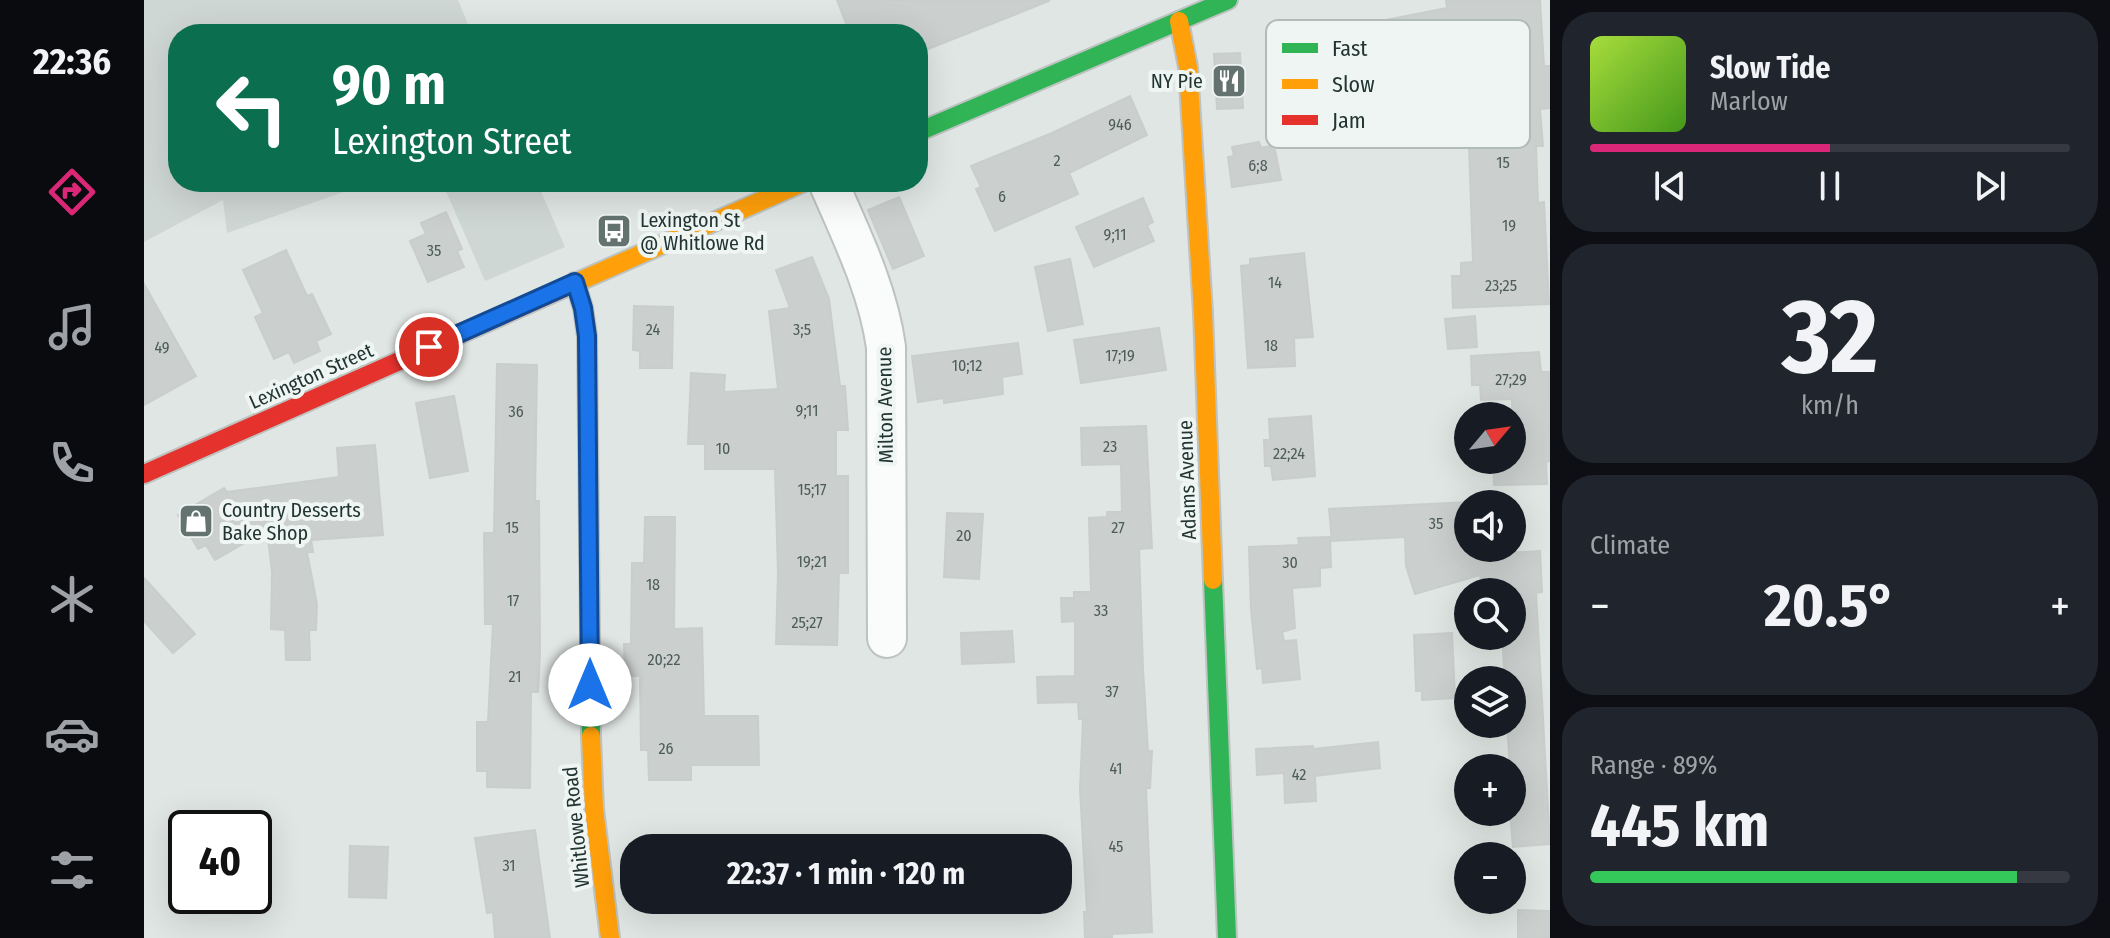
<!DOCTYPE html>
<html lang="en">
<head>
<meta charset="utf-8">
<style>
  body { margin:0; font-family:"Fira Sans Condensed",sans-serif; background:#20242c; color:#f1f3f6; height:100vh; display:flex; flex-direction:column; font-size:30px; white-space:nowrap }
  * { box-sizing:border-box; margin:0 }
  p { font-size:26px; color:#9ea1a6 }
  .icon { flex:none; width:44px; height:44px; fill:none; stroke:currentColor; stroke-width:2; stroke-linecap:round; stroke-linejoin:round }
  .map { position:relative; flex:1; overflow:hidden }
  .sheet { display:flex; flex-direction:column; gap:12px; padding:12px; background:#0d0f14; width:560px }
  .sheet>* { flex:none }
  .banner { position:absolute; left:24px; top:24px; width:760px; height:168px; border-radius:32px; box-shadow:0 8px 32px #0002; background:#0b6e4f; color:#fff; overflow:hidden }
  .needle { width:52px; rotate:61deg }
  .controls { position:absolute; left:1310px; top:402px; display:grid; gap:16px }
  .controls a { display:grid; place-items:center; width:72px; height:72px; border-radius:50%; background:#171b24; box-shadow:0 8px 32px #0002; font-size:40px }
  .speed { position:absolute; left:24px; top:810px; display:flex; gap:16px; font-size:40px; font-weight:700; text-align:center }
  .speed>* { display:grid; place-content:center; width:104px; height:104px; border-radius:50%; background:#171b24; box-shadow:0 8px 32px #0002; line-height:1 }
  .speed .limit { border:4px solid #111; border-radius:12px; background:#fff; color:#111 }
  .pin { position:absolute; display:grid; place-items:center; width:68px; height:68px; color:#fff; margin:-34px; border:4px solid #fff; border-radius:50%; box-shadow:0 2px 8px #0007 }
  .me { position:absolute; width:88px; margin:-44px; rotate:0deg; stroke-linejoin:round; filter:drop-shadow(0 0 6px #0008) }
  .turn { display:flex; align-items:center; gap:28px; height:168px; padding:0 32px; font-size:36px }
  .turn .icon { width:104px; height:104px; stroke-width:2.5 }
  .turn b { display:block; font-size:56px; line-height:68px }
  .big { font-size:60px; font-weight:700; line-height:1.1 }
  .sheet .card { flex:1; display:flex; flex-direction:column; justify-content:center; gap:12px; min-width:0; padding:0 28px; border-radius:32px; background:#20242c }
  .sheet .dial { align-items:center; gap:0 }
  .dial b { font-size:104px; line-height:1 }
  .song { display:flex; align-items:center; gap:24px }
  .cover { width:96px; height:96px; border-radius:12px; background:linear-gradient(135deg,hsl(80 70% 55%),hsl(100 70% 35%)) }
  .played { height:8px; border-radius:4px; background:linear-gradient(90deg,#db2777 50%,#363941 50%) }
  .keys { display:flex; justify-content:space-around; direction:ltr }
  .heat { display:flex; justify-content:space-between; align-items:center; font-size:44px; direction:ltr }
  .charge { height:12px; border-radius:6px; background:linear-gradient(90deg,#34c759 89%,#363941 0) }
  .trip { position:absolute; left:476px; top:834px; width:452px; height:80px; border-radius:32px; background:#171b24; box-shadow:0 8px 32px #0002; font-weight:700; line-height:80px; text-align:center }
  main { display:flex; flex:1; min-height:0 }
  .tab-bar { display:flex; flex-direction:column; width:144px; justify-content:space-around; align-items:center; background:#090b0e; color:#9ea1a6 }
  .tab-bar .icon { width:56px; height:56px }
  .tab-bar .active { color:#db2777 }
  .tab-bar b { font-size:36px; color:#f1f3f6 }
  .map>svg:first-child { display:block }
  .built { fill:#cfd7d4 }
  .building { fill:#cbcfce; stroke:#c9cecc; stroke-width:2 }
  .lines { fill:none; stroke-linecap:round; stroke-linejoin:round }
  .street-casing { stroke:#bdc3c0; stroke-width:42 }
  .fast-casing { stroke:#bdc3c1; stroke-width:22 }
  .slow-casing { stroke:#bdc3c1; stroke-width:22 }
  .jam-casing { stroke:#bdc3c1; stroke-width:22 }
  .street { stroke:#fafbfb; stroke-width:38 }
  .fast { stroke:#30b455; stroke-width:18 }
  .slow { stroke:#ff9f0a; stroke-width:18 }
  .jam { stroke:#e5322d; stroke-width:18 }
  .route-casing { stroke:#114b97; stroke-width:20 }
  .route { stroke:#1a73e8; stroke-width:14 }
  .labels { text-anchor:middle; stroke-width:8; stroke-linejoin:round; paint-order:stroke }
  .number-label { font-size:16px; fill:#4c5c59 }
  .poi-label { font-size:20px; fill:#223532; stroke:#eef5f2; text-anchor:start }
  .street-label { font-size:20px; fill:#223532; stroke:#eef5f2 }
  .key { fill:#eef5f2; stroke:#b1bbb8; stroke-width:2 }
  .key-label { font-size:22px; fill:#223532 }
</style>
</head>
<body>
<main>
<nav class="tab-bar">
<b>22:36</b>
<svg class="icon active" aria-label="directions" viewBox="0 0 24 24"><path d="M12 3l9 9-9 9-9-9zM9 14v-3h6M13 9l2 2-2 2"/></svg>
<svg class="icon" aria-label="music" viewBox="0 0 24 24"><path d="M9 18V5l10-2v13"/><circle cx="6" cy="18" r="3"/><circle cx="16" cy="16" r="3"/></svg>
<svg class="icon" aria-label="phone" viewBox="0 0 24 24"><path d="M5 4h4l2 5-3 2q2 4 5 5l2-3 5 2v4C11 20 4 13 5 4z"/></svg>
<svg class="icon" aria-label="climate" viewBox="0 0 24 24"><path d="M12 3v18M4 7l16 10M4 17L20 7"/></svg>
<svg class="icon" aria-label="car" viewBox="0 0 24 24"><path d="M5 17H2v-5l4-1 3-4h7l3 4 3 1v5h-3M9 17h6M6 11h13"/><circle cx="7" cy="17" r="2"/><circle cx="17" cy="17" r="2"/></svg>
<svg class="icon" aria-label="filters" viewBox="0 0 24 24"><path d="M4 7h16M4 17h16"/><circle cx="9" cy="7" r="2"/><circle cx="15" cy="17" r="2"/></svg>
</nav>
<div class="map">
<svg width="1406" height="938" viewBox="0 0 1406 938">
  <rect width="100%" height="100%" fill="#e0e6e3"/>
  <g class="built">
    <path d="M0 0H314L328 34H34V182H228L83 233 79 200 0 242Z"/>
    <path d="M298 182H393L421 247 341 281Z"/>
  </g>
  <g class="building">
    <path d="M693 0H904L905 1 774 53V34H706Z"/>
    <path d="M1302 0H1396L1400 66H1406V108L1396 109 1399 146H1392L1394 203 1400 202 1405 304 1309 308 1308 276H1317V263L1329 262 1324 115H1320L1316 72 1249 85 1252 100 1227 105 1211 26 1303 8Z"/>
    <path d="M1096 53 1099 108 1073 109 1070 54Z"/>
    <path d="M986 96 1003 135 925 173 934 194 851 231 832 189 837 187 827 166 908 133Z"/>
    <path d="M1115 142 1117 148 1130 145 1137 180 1088 187 1084 157 1090 156 1088 147Z"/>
    <path d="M755 197 780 256 749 269 724 210Z"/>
    <path d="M999 198 1009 222 1003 225 1010 241 950 267 932 227Z"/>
    <path d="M302 212 318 249 313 251 320 267 284 282 266 241 282 234 277 223Z"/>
    <path d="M142 250 163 296 168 294 187 334 172 341 176 351 150 363 145 352 130 359 111 317 119 313 99 270Z"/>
    <path d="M1160 253 1169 337 1150 338 1151 366 1104 368 1097 266 1106 265V259Z"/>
    <path d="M668 257 685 299 696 386H701L704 430H692V476H704V573H695L693 645 632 644 634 574 631 469H561V444H544L547 373 581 375 580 392 634 389 625 311 646 308 632 270Z"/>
    <path d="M926 259 939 324 904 331 891 267Z"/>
    <path d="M0 284 52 376 0 405Z"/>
    <path d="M490 306 529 307 528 368H496V351L489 350Z"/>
    <path d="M1331 316 1333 347 1304 349 1301 319Z"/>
    <path d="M1015 328 1022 370 937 383 930 340Z"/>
    <path d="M874 343 878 374 858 377 859 394 800 403V398L774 402 768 356Z"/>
    <path d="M1395 352 1397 372H1405L1406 461 1402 462 1403 484 1350 485 1349 460H1368V399L1337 400 1336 385H1328L1327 356Z"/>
    <path d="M353 364 393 365 391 501H395L396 653 394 692H387L386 788 343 787V771H333V722H344L349 624H341L340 533H350Z"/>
    <path d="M310 396 324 471 286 478 272 403Z"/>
    <path d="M1167 416 1171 476 1129 480 1127 466H1121L1120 440H1126L1125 419Z"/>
    <path d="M1002 426 1008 548 995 549 999 669 1004 751H1008L1006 788H1002L1008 932 968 934V938H941L940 912H943L936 790 939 719H935L934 702 894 703 893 677 931 676V621L918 622 917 598H930V592H947L945 518 963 517V512H978L977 464 938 465 937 428Z"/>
    <path d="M231 445 239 535 167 540 169 552H163L173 604 172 630H165L166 660H142L141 630 127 629 128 572 123 530 71 560 62 545 54 549 34 515 80 488 83 492 195 477 193 448Z"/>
    <path d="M1324 502V555L1396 551 1398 592 1392 593 1406 844 1369 847 1366 812 1368 768H1366L1363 724H1368V680H1361L1358 636H1368V592H1346L1345 583H1337L1336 575 1271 594 1262 566 1261 537 1188 541 1185 509Z"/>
    <path d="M803 513 839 514 835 579 800 577Z"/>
    <path d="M501 517H531L530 629 558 628 560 716H614L615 765H547V780H505L504 750H497L496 676H481L480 644H487L488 563H500Z"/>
    <path d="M1186 537 1187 567 1176 568V586L1148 588 1151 628 1138 632 1140 641 1152 640 1156 679 1119 683 1118 668 1113 669 1107 610 1105 547 1155 545 1154 538Z"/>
    <path d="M0 578 51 634 29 653 0 621Z"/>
    <path d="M868 631 870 662 818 664 817 633Z"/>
    <path d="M1308 633 1311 698 1278 700V691H1272L1270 635Z"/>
    <path d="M1234 742 1236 768 1171 776 1172 801 1141 803 1140 773 1113 775 1112 749 1169 746V749Z"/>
    <path d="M391 830 406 938H351L349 912 343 913 331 838Z"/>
    <path d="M206 846 244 847 242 898 205 897Z"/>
    <path d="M1374 910 1406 911V938H1374Z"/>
  </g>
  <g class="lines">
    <g class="street-casing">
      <path id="street" d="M684 182C707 235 734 289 742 347L743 638"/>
    </g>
    <g class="fast-casing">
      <g id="fast">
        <path d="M774 132 1084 0"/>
        <path d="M431 282 439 308 443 336 447 736"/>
        <path d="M1069 580 1083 938"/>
      </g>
    </g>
    <g class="slow-casing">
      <g id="slow">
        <path d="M1035 21 1044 67 1059 313 1069 580"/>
        <path d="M420 288 660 182"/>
        <path d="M447 736 450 809 466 938"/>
      </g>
    </g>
    <g class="jam-casing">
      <path id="jam" d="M0 474 420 288"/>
    </g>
    <use href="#street" class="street"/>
    <use href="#fast" class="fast"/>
    <use href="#slow" class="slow"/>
    <use href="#jam" class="jam"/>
  </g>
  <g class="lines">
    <g class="route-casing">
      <path id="route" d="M285 347 431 282 439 308 443 336 446 685"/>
    </g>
    <use href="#route" class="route"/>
  </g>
  <defs>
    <g id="restaurant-square" transform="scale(1.8)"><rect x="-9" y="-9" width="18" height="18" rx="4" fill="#647370" stroke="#eef5f2"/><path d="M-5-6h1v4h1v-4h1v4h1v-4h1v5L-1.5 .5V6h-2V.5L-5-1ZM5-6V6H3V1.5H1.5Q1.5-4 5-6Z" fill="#fff"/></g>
    <g id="bus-square" transform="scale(1.8)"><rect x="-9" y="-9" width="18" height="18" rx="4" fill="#647370" stroke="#eef5f2"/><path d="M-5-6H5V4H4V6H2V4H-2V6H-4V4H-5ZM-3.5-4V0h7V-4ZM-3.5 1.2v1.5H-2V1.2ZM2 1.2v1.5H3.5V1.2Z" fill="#fff"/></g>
    <g id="shop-square" transform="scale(1.8)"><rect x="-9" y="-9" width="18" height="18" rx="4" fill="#647370" stroke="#eef5f2"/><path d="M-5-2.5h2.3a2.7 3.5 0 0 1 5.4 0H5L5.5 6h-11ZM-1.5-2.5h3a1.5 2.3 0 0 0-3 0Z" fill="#fff"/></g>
  </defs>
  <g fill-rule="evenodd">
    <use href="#restaurant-square" x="1085" y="81"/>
    <use href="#bus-square" x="470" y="231"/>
    <use href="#shop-square" x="52" y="521"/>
  </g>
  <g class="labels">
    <g class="number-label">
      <text x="976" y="130">946</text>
      <text x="913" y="166">2</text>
      <text x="1359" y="168">15</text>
      <text x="1114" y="171">6;8</text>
      <text x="858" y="202">6</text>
      <text x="1365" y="231">19</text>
      <text x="971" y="240">9;11</text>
      <text x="290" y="256">35</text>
      <text x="1131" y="288">14</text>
      <text x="1357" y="291">23;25</text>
      <text x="509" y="335">24</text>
      <text x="658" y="335">3;5</text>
      <text x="1127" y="351">18</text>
      <text x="18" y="353">49</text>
      <text x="976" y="361">17;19</text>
      <text x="823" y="371">10;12</text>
      <text x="1367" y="385">27;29</text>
      <text x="663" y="416">9;11</text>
      <text x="372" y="417">36</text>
      <text x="966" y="452">23</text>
      <text x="579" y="454">10</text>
      <text x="1145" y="459">22;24</text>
      <text x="668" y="495">15;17</text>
      <text x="1292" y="529">35</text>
      <text x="368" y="533">15</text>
      <text x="974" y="533">27</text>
      <text x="820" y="541">20</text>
      <text x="668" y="567">19;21</text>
      <text x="1146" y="568">30</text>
      <text x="509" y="590">18</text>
      <text x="369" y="606">17</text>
      <text x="957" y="616">33</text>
      <text x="663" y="628">25;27</text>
      <text x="520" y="665">20;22</text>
      <text x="371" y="682">21</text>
      <text x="968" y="697">37</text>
      <text x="522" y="754">26</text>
      <text x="972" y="774">41</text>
      <text x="1155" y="780">42</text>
      <text x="972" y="852">45</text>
      <text x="365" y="871">31</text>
    </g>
    <g class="poi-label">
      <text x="1059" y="88" text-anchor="end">NY Pie</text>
      <text x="496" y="227">Lexington St<tspan x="496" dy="23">@ Whitlowe Rd</tspan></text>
      <text x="78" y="517">Country Desserts<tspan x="78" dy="23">Bake Shop</tspan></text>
    </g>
    <g class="street-label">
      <text transform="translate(167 376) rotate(-24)" y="7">Lexington Street</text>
      <text transform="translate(741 405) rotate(-91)" y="7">Milton Avenue</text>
      <text transform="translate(1043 480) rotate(-92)" y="7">Adams Avenue</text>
      <text transform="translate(432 827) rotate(-96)" y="7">Whitlowe Road</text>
    </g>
  </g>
  <rect x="1122" y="20" width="264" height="128" rx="12" class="key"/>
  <rect x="1138" y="43" width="36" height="10" fill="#30b455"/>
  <rect x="1138" y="79" width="36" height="10" fill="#ff9f0a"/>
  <rect x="1138" y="115" width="36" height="10" fill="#e5322d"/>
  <g class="key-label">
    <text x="1188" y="56">Fast</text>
    <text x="1188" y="92">Slow</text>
    <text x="1188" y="128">Jam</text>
  </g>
</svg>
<div class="controls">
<a><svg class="needle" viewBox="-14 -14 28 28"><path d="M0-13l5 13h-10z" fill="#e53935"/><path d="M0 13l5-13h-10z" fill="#9ea1a6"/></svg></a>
<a><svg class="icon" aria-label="sound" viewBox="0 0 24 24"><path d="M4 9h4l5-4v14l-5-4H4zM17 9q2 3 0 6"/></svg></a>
<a><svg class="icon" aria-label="search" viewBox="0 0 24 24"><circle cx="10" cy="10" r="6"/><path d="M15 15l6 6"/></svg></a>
<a><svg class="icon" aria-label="layers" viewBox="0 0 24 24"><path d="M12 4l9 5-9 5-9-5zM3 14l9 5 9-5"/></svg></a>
<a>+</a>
<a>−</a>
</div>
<div class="speed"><div class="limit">40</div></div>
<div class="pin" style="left:285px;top:347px;background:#d93025"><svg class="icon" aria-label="arrive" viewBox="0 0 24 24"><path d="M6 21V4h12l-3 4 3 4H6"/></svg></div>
<svg class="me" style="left:446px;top:685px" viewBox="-20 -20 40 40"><circle r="19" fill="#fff"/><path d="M0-13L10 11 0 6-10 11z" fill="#1a73e8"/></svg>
<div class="trip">22:37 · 1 min · 120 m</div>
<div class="banner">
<div class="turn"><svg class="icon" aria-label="left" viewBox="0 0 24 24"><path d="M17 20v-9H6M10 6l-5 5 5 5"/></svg><div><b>90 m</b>Lexington Street</div></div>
</div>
</div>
<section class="sheet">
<div class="card">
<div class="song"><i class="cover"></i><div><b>Slow Tide</b><p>Marlow</p></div></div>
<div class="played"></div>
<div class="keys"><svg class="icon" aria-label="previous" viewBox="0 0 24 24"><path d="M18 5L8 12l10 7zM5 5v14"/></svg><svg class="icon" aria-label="pause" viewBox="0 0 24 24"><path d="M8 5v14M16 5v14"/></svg><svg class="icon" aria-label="next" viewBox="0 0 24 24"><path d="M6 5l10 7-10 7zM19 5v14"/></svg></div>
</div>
<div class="card dial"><b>32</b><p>km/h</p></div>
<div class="card"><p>Climate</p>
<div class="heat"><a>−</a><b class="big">20.5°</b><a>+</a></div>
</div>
<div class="card"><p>Range · 89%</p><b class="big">445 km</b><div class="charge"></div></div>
</section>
</main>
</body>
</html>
